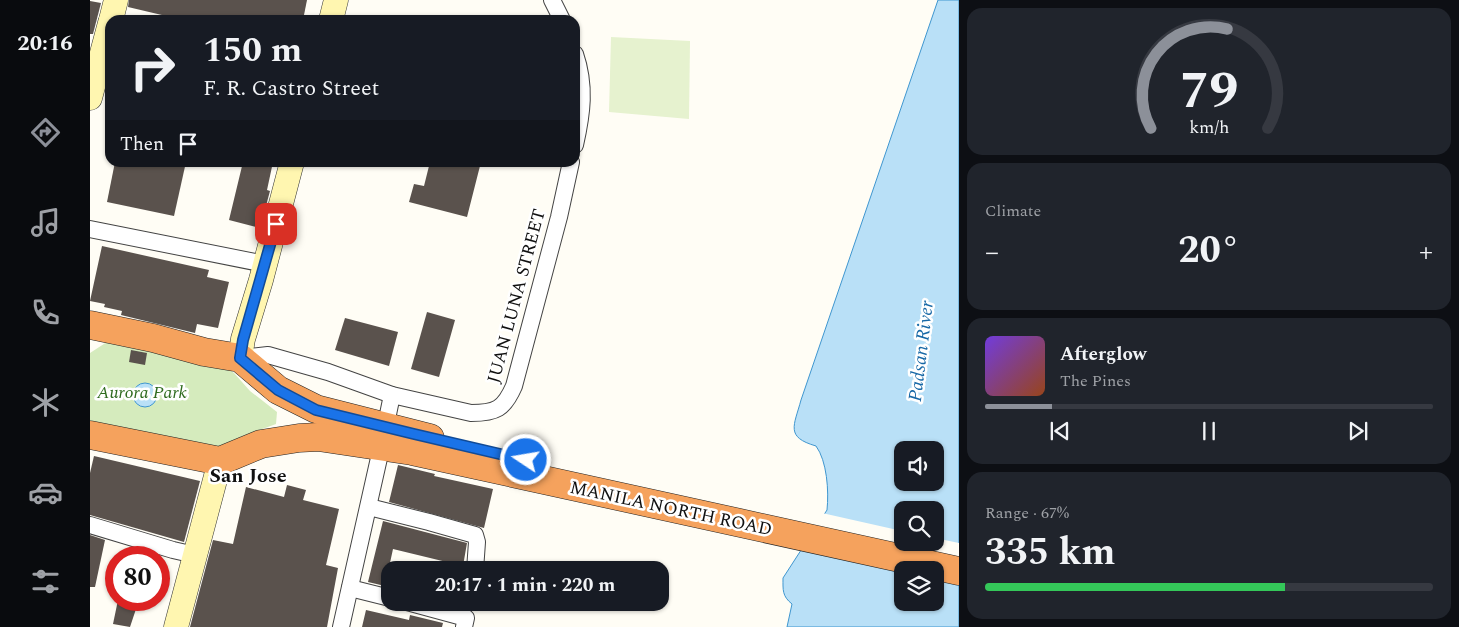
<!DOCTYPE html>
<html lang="en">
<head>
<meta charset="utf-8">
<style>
  body { margin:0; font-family:Spectral,serif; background:#20242c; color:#f1f3f6; height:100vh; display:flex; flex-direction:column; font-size:19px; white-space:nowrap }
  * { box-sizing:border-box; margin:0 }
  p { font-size:16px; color:#9ea1a6 }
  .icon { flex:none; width:28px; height:28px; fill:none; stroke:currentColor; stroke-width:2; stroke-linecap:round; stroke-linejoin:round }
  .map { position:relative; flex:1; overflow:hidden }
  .panel { display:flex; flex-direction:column; gap:8px; padding:8px; background:#0d0f14; width:500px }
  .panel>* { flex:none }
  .hud { position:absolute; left:15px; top:15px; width:475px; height:152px; border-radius:15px; box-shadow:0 1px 4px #0004; background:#171b24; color:#f1f3f6; overflow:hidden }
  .fabs { position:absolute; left:804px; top:441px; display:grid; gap:10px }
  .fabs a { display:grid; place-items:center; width:50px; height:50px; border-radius:10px; background:#171b24; box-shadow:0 1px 4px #0004; font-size:25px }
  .speed { position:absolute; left:15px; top:546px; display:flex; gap:10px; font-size:25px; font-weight:700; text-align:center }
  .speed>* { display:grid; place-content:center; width:65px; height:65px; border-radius:50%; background:#171b24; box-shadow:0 1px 4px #0004; line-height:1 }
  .speed .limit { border:8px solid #d22; background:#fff; color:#111 }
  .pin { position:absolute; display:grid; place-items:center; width:42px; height:42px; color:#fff; margin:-21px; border-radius:10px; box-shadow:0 2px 8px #0006 }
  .me { position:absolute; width:55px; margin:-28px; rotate:282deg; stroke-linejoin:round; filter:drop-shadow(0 0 4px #0008) }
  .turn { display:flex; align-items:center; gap:18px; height:105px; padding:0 15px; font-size:22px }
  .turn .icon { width:65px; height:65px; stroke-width:2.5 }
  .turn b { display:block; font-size:35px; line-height:42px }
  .then { display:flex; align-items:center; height:48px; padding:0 15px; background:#0003; gap:10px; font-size:19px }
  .big { font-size:38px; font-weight:700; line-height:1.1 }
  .panel .tile { flex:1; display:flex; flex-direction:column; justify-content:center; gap:8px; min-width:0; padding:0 18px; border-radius:15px; background:#20242c }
  .panel .dial { align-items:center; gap:0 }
  .dial svg { height:130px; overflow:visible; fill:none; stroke:#363941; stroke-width:7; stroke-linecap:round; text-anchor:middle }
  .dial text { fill:#f1f3f6; stroke:none }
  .song { display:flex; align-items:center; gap:15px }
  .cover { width:60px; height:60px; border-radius:8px; background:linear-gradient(135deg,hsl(260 70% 55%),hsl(20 70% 35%)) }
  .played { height:5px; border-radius:2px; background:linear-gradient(90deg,#8c9099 15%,#363941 15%) }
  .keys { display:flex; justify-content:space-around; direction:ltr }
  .heat { display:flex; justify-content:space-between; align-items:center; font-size:28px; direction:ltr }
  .charge { height:8px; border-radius:4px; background:linear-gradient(90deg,#34c759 67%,#363941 0) }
  .trip { position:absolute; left:291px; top:561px; width:288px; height:50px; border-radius:15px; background:#171b24; box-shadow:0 1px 4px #0004; font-weight:700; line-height:50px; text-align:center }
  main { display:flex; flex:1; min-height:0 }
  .menu { display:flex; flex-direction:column; width:90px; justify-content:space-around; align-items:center; background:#090b0e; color:#9ea1a6 }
  .menu .icon { width:35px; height:35px }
  .menu .current { color:#8c9099 }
  .menu b { font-size:22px; color:#f1f3f6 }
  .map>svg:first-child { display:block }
  .green { fill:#d5ebbd }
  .pitch { fill:#e6f2cf }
  .water { fill:#b9e0f7; stroke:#3f96cf; fill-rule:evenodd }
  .pier { fill:#fffdf5 }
  .building { fill:#5a524d }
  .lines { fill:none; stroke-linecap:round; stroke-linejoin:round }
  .street-casing { stroke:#444; stroke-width:18 }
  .secondary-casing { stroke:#333; stroke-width:25 }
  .highway-casing { stroke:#222; stroke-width:29 }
  .street { stroke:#fff; stroke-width:16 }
  .secondary { stroke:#fff6b0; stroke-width:24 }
  .highway { stroke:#f5a25d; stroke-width:28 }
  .route-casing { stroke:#114b97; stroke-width:12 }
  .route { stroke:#1a73e8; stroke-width:9 }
  .labels { text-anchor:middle; stroke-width:5; stroke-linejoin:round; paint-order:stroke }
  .street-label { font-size:18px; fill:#111; stroke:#fff }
  .park-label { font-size:18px; font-style:italic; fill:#2f6b1f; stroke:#fff }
  .water-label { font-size:19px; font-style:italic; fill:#1768a6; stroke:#fff }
  .quarter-label { font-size:20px; font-weight:bold; fill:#111; stroke:#fff }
</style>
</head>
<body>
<main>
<nav class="menu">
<b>20:16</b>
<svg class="icon current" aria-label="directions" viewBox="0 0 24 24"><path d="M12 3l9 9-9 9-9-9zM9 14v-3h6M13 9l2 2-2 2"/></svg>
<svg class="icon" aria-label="music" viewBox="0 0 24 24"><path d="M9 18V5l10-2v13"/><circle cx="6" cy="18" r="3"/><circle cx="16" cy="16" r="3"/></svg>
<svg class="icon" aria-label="phone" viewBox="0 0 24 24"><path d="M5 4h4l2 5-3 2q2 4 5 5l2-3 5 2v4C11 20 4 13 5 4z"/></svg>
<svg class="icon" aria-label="climate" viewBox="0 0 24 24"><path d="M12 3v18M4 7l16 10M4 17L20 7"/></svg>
<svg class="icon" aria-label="car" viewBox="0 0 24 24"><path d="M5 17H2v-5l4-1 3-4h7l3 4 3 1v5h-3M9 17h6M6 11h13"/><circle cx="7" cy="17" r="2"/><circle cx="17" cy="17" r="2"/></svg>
<svg class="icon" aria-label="filters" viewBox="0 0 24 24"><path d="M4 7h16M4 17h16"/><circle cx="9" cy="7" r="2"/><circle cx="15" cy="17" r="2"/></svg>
</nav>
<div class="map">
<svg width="869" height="627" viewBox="0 0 869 627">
  <rect width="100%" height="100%" fill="#fffdf5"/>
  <path class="green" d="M20 340 133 365 144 373 160 391 187 412 186 424 153 436 128 449 0 422V353Z"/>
  <path class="pitch" d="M521 37 600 41 599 119 519 112Z"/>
  <g class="water">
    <path d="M848 0H869V627H697L702 604C692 596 693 590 693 578L737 510C739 491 737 461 726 446 695 437 704 426 711 400ZM812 450H845V482H812ZM812 510H845V542H812ZM812 570H845V602H812Z"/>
    <circle cx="55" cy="395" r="12"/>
  </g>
  <path class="pier" d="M732 513 812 531V542H845V538L869 543V584L709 550Z"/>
  <g class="building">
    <path d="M39 0H217L213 20H93L38 7Z"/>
    <path d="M0 1 11 3 3 34H0Z"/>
    <path d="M25 162H96L84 216 17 202Z"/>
    <path d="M153 162H183L177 190 180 191 170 228 139 220Z"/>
    <path d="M340 162H391L377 217 319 202 324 184 334 186Z"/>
    <path d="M12 246 119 270 117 277 139 282 128 328 107 324 105 333 31 315 32 311 14 307 15 304 0 301Z"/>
    <path d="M337 312 365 320 349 377 321 369Z"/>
    <path d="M255 318 308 332 299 366 245 350Z"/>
    <path d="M41 350 57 353 55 365 39 362Z"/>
    <path d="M4 456 110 481 94 542 0 515V473Z"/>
    <path d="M308 465 345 474 344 476 403 489 394 528 299 502Z"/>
    <path d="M197 485 216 490 213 500 249 509 236 565 248 568 237 627H100L123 540 143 544 156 487 194 497Z"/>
    <path d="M293 521 377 543 373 566 303 549 295 586 278 582Z"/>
    <path d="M0 535 15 540 5 587H0Z"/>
    <path d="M28 600H49L40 627 23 624Z"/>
    <path d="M276 610 319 620 320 615 353 623 352 627H272Z"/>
  </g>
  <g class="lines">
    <g class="street-casing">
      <g id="street">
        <path d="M462 0 472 20"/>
        <path d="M485 54C496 86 492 114 485 145"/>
        <path d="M0 229 175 264"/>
        <path d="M150 358 178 355 238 372 302 395 381 413C406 413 414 409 424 386L469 217 481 162"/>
        <path d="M296 424 302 395"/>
        <path d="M279 507 339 522 385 535 387 542 385 570"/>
        <path d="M0 525 83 550 105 555"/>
        <path d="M260 588 300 598"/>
        <path d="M317 602 376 618 374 627"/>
        <path d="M251 627 289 458"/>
      </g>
    </g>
    <g class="secondary-casing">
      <g id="secondary">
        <path d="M21 20 26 0"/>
        <path d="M241 20 246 0"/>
        <path d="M0 98 20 23"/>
        <path d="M150 358 153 339 171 280 202 162"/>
        <path d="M86 627 130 461"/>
      </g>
    </g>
    <g class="highway-casing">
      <g id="highway">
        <path d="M0 325 63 338 114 352 150 358 188 390 226 409 340 438"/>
        <path d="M0 435 130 461 171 444 209 438 228 437 322 451 869 571"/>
      </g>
    </g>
    <use href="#street" class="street"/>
    <use href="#secondary" class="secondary"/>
    <use href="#highway" class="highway"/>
  </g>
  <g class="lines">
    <g class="route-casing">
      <path id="route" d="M186 224 153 340 150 358 188 390 226 410 324 434 436 460"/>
    </g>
    <use href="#route" class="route"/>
  </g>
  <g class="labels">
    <g class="street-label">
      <text transform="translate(426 296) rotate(-75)" y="6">JUAN LUNA STREET</text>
      <text transform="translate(581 508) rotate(12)" y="6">MANILA NORTH ROAD</text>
    </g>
    <g class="park-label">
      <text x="52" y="398">Aurora Park</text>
    </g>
    <g class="water-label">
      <text transform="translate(830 351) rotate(-83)" y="7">Padsan River</text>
    </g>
    <g class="quarter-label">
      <text x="158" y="482">San Jose</text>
    </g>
  </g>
</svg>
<div class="fabs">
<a><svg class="icon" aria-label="sound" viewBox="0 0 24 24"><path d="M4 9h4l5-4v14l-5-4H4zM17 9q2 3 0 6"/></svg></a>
<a><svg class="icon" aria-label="search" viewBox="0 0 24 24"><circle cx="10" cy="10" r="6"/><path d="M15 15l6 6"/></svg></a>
<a><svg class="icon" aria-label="layers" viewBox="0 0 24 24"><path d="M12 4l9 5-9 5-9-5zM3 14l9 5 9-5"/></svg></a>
</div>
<div class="speed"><div class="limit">80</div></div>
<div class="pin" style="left:186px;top:224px;background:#d93025"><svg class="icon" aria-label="arrive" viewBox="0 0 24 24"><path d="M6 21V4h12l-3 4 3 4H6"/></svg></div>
<svg class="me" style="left:436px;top:460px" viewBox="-20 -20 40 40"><circle r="17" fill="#1a73e8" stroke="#fff" stroke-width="3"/><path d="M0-11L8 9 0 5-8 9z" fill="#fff"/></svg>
<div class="trip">20:17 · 1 min · 220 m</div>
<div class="hud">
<div class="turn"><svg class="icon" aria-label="right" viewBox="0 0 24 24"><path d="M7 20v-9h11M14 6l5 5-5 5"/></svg><div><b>150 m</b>F. R. Castro Street</div></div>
<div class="then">Then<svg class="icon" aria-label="arrive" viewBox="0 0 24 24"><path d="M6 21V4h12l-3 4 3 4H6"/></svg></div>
</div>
</div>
<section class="panel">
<div class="tile dial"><svg viewBox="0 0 100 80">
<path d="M14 69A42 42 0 1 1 86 69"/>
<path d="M14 69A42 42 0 0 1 61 8" stroke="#8c9099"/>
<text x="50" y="56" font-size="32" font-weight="700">79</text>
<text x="50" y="72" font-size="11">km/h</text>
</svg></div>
<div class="tile"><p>Climate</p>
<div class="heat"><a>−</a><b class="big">20°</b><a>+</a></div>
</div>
<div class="tile">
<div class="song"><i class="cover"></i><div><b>Afterglow</b><p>The Pines</p></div></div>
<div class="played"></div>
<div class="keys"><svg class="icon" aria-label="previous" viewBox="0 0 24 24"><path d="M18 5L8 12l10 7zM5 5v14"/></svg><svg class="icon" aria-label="pause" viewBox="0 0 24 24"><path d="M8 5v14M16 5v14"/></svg><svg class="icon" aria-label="next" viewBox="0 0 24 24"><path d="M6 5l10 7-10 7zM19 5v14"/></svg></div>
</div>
<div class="tile"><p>Range · 67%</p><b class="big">335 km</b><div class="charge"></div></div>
</section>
</main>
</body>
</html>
